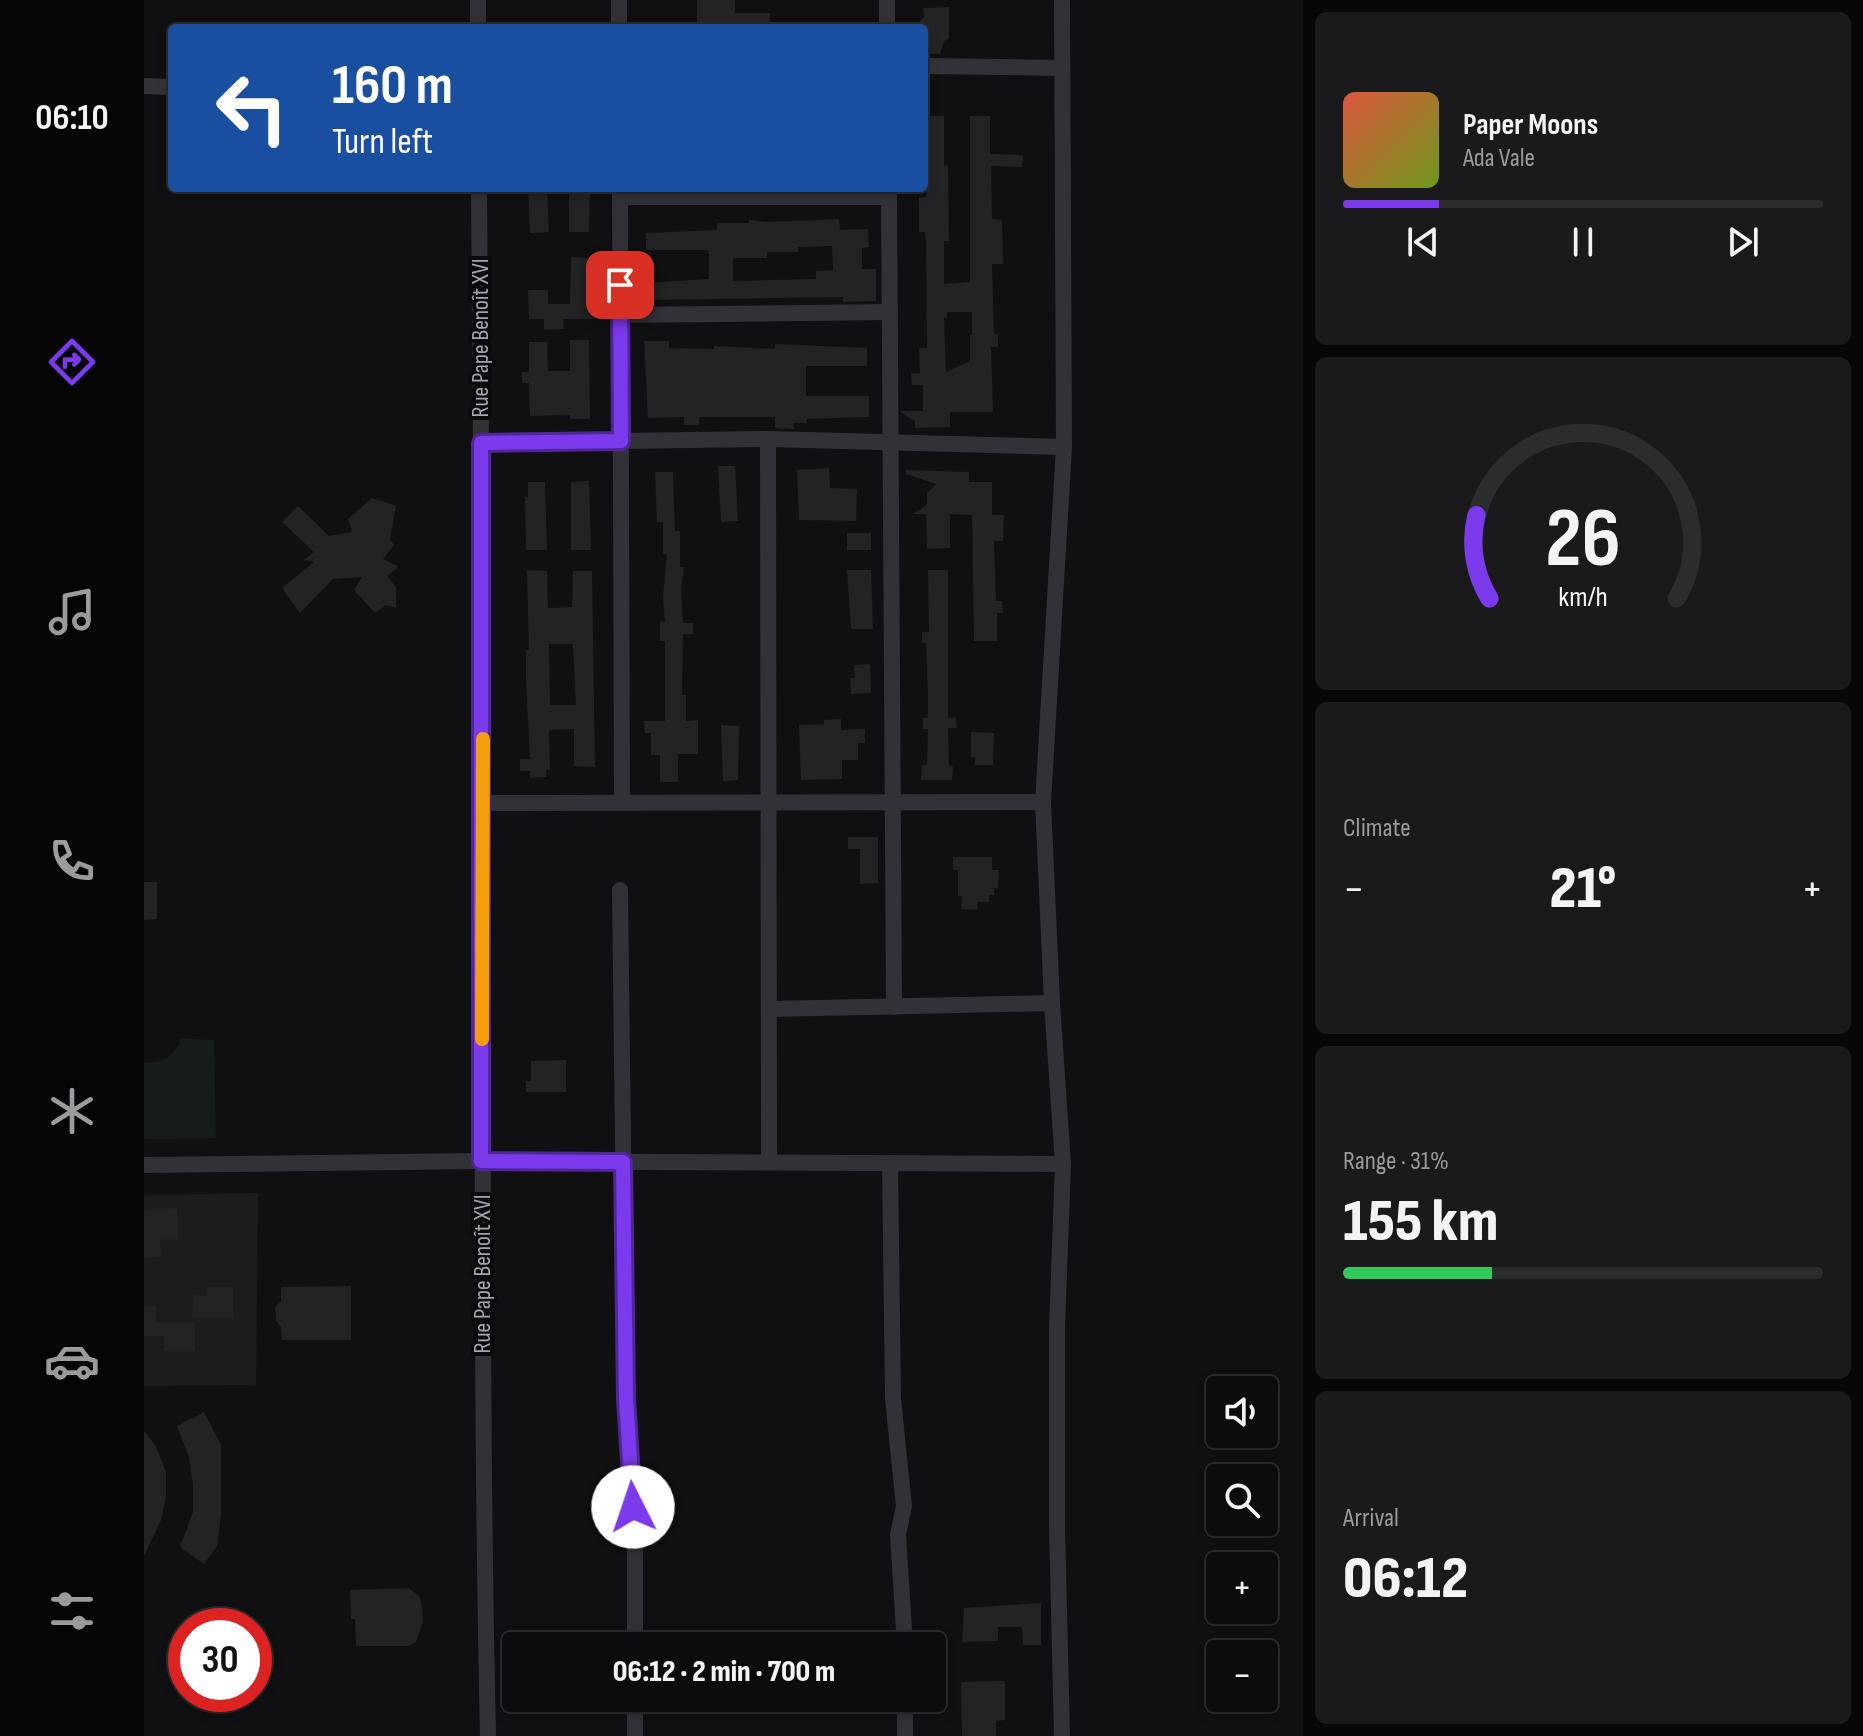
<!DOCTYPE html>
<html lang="en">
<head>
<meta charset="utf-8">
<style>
  body { margin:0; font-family:"Sofia Sans Condensed",sans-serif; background:#1a1a1c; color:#f1f3f6; height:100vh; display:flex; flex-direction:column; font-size:30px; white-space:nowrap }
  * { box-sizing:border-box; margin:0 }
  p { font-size:26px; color:#9a9b9e }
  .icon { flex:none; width:44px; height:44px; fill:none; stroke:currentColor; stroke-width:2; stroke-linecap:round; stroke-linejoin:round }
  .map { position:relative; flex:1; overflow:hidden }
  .drawer { display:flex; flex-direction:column; gap:12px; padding:12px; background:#070708; width:560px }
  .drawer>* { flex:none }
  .hud { position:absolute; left:24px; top:24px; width:760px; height:168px; border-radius:8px; box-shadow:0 4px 12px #0003,0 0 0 2px #2c2c2e; background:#1a4fa0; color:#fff; overflow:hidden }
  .controls { position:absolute; left:1062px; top:1376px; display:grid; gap:16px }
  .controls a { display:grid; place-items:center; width:72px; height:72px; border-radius:8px; background:#0c0c0e; box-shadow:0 4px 12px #0003,0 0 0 2px #2c2c2e; font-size:40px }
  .speed { position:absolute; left:24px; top:1608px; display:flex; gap:16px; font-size:40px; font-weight:700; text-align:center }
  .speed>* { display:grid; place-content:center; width:104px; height:104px; border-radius:50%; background:#0c0c0e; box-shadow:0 4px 12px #0003,0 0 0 2px #2c2c2e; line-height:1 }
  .speed .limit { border:12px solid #d22; background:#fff; color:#111 }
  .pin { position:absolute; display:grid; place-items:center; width:68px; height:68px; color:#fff; margin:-34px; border-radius:16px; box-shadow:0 4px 12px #0006 }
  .me { position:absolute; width:88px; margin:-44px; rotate:356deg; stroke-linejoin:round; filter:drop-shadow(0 0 6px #0008) }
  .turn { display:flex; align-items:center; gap:28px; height:168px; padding:0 32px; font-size:36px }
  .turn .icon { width:104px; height:104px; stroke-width:2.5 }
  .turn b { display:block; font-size:56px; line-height:68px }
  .big { font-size:60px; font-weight:800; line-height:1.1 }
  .drawer .widget { flex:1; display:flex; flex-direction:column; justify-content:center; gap:12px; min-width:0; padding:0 28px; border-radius:12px; background:#1a1a1c }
  .drawer .dial { align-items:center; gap:0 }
  .dial svg { height:208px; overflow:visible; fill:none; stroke:#2c2c2e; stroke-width:7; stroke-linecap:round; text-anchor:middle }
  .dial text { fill:#f1f3f6; stroke:none }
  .song { display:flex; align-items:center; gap:24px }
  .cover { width:96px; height:96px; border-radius:12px; background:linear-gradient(135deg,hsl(10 70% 55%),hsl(80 70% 35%)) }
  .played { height:8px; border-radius:4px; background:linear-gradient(90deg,#7c3aed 20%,#2c2c2e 20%) }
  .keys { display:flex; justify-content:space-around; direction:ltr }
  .heat { display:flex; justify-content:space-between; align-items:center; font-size:44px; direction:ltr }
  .charge { height:12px; border-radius:6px; background:linear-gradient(90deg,#34c759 31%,#2c2c2e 0) }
  .trip { position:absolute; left:358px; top:1632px; width:444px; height:80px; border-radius:8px; background:#0c0c0e; box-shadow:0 4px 12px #0003,0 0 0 2px #2c2c2e; font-weight:800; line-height:80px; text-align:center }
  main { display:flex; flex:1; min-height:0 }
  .dock { display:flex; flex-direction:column; width:144px; justify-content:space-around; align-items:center; background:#050506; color:#9a9b9e }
  .dock .icon { width:56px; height:56px }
  .dock .selected { color:#7c3aed }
  .dock b { font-size:36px; color:#f1f3f6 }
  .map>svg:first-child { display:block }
  .built { fill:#1c1c1f }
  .green { fill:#161c18 }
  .building { fill:#232326; fill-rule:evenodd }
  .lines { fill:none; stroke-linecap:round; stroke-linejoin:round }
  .minor { stroke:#313137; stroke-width:16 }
  .route-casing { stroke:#51269a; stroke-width:20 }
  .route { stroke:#7c3aed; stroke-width:14 }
  .slow { stroke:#f59e0b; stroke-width:14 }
  .labels { text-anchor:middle; stroke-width:8; stroke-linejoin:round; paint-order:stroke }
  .street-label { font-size:24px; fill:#a0a4b3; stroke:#0b0b0c }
</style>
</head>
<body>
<main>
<nav class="dock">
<b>06:10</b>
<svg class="icon selected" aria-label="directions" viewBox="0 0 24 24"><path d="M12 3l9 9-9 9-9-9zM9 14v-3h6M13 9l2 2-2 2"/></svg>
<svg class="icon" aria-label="music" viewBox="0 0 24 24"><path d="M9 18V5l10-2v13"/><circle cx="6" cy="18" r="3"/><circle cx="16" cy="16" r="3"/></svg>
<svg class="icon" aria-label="phone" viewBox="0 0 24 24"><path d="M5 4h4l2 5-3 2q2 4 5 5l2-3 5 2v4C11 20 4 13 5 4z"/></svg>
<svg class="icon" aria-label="climate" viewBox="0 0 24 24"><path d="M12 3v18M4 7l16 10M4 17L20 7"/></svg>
<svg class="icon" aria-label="car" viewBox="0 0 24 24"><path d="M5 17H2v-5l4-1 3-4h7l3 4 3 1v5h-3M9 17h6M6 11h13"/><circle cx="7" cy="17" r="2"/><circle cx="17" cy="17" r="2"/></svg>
<svg class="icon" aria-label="filters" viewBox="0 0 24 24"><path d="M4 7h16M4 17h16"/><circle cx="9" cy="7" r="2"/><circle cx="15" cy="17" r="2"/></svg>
</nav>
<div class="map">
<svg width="1159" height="1736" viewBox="0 0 1159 1736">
  <rect width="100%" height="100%" fill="#101012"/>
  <path class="built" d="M114 1193 112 1385 0 1386V1195Z"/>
  <path class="green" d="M35 1038 70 1040 72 1138 0 1139V1063C18 1062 26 1059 36 1043Z"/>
  <g class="building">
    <path d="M553 0H591V13H626V28H553Z"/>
    <path d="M805 7V39L800 41 796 54H785V47H780V28H769L780 17 779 8Z"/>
    <path d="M780 116H800V166H804L805 241H800V284L826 282V116H846V154L879 155 878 167 847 166 848 219 858 220 859 264H848L850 334H854V347H847L849 412H806V427L771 428V421L757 413V411H779V385H768L767 373H776L775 348H783L782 241 781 232H775V197H782L781 166H784V134H780ZM803 312H828V335H826V361L802 372 800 318H803Z"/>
    <path d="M384 188H403L405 232 386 233Z"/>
    <path d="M425 188H446L445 232H425Z"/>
    <path d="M695 219 696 230 724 229 725 247 718 248V269H732V301L699 302V297L504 300 503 283 565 279V255L564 250H502V233L573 230V223H605V220L623 222ZM688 246 689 270 672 271V279L589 281V258H623V252H654V247Z"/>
    <path d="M427 257 444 258V306H453V319H419L420 329 400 330V319H385L384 290H404V304H426Z"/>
    <path d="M426 340H445L446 419H426V415L386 416 385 383H378V372H385V342H403L404 371H426Z"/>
    <path d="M500 341H525V348L570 349V346L631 349V344L723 348V366H662V396H725V417L663 419V423H649L650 429 631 428V417H555V425H540V417L504 418Z"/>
    <path d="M574 466H591L594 521 577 522Z"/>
    <path d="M685 468 686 488 713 489 712 521 655 520 653 470Z"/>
    <path d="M762 470 825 472V482H848V515H860L859 541H850L852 601H858L859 613H853V641H830L828 515 806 514V548L783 549 782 514H769L783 505V493L792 484 762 474Z"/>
    <path d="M511 472H529L531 531H536V567H540L537 590 539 623H549V634H539L538 695H542V721L554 720V754H534V782H516V755H507V733H501L500 721H521V641H516V622H521L519 597 523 554H519V522H513Z"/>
    <path d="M445 481 447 550H427V482Z"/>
    <path d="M384 482H401L403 550H382L381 497H384Z"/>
    <path d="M228 498 252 506 246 539 250 545 239 559 254 566 244 576 252 588V608L242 605 231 613 210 590 218 577 189 579 156 613 138 588 170 562 160 560 170 552 138 522 154 506 185 536 208 532 204 519Z"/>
    <rect x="703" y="533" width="24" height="17"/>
    <path d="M383 570 403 571 404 608 428 607 429 571H448L451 767 430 766V729L405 730 406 770H402V777L386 778V771H376V759H386L382 682V650H385ZM405 644H428L429 647 432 705H406Z"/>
    <path d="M703 570H727L729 629H707Z"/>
    <path d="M784 570H804V718H812L813 728H804L805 766 809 767 808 780H777L778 765H783L784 729H779V718H784V695L782 643H778V632H785Z"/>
    <path d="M726 664 727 693 707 694 706 678H711L710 665Z"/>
    <path d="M697 719V730L721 729V743H714V760H698V779L657 780 655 725 680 724V720Z"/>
    <path d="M577 725 595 726 594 780 579 781Z"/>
    <path d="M827 732 850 733 849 765H831V757H827Z"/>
    <path d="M704 837H734V883L716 884V849H704Z"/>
    <path d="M809 857H848V870H855L854 888H850V895H845V902H834L833 910 817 909 818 896H814V870H809Z"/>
    <path d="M0 882H13V919L0 920Z"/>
    <path d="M422 1060V1092H382V1081H387V1061Z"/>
    <path d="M33 1208 34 1239H16L17 1257 0 1258V1210Z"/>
    <path d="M207 1286V1340H138L137 1327 132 1320 131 1307 137 1301V1287Z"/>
    <path d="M63 1287H89V1318H48L49 1295 63 1296Z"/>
    <path d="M0 1306H12V1323H51V1351H20V1336H0Z"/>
    <path d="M60 1412 77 1445V1516L73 1546 60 1564 36 1547 49 1512V1485L45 1457 33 1426Z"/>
    <path d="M0 1431 11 1445 22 1472V1497L17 1520 0 1556Z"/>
    <path d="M264 1588 275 1596 278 1606 279 1621 272 1642 263 1646H212L211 1619H207L206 1590Z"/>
    <path d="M897 1603V1645H879L878 1627H854V1641L818 1642 820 1608Z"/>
    <path d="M861 1681V1720L852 1721V1736H818L817 1682Z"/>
  </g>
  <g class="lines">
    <g class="minor">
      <path d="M475 0V28"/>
      <path d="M743 0V28"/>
      <path d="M334 28V0"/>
      <path d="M780 66 918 68"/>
      <path d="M0 86 28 87"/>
      <path d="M335 188C336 393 339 598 339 803 339 1114 337 1425 344 1736"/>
      <path d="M476 188 478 802"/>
      <path d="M745 188 750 1007"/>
      <path d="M476 197H745"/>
      <path d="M476 315 746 312"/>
      <path d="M624 439 625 1162"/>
      <path d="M337 443 624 439 920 447"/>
      <path d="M339 803 899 802"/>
      <path d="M476 890 482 1399 491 1534V1646"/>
      <path d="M626 1009 908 1003"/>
      <path d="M746 1163 749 1399 760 1506 754 1535 761 1646"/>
      <path d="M0 1165 337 1161 919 1164"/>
      <path d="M491 1698V1736"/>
      <path d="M761 1736V1698"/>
      <path d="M918 1736 913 1526V1328L919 1164 908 1003 899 802 920 447 918 0"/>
    </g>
  </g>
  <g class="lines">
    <g class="route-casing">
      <path id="route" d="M476 285 477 441 337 443V1161L479 1162 482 1399 489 1507"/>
    </g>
    <use href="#route" class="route"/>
    <path class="slow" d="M338 1039 339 739"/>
  </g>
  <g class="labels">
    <g class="street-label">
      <text transform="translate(336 338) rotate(-90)" y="8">Rue Pape Benoît XVI</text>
      <text transform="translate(338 1274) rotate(-90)" y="8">Rue Pape Benoît XVI</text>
    </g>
  </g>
</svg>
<div class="controls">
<a><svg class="icon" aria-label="sound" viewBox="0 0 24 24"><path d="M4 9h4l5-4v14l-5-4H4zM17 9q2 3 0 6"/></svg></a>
<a><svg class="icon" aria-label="search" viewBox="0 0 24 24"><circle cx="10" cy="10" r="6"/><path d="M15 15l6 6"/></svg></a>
<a>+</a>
<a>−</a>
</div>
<div class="speed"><div class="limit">30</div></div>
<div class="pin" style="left:476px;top:285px;background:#d93025"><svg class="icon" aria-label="arrive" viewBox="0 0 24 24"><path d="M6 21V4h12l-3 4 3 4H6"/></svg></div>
<svg class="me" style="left:489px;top:1507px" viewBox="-20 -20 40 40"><circle r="19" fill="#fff"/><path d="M0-13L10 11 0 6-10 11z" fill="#7c3aed"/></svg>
<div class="trip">06:12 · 2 min · 700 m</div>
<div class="hud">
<div class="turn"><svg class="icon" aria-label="left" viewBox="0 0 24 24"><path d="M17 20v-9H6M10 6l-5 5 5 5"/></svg><div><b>160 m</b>Turn left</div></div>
</div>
</div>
<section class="drawer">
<div class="widget">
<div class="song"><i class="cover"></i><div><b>Paper Moons</b><p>Ada Vale</p></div></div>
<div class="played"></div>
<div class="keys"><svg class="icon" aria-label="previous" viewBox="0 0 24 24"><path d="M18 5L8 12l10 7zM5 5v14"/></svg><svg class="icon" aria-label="pause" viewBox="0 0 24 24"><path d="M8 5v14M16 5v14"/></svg><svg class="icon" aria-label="next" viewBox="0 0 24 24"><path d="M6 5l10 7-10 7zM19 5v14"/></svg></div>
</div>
<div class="widget dial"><svg viewBox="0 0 100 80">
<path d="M14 69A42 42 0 1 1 86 69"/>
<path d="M14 69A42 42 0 0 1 9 37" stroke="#7c3aed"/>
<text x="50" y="56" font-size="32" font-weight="700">26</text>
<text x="50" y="72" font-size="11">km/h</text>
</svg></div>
<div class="widget"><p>Climate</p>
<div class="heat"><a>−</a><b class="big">21°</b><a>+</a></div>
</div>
<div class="widget"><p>Range · 31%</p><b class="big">155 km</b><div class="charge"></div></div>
<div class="widget"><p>Arrival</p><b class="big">06:12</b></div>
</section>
</main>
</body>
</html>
